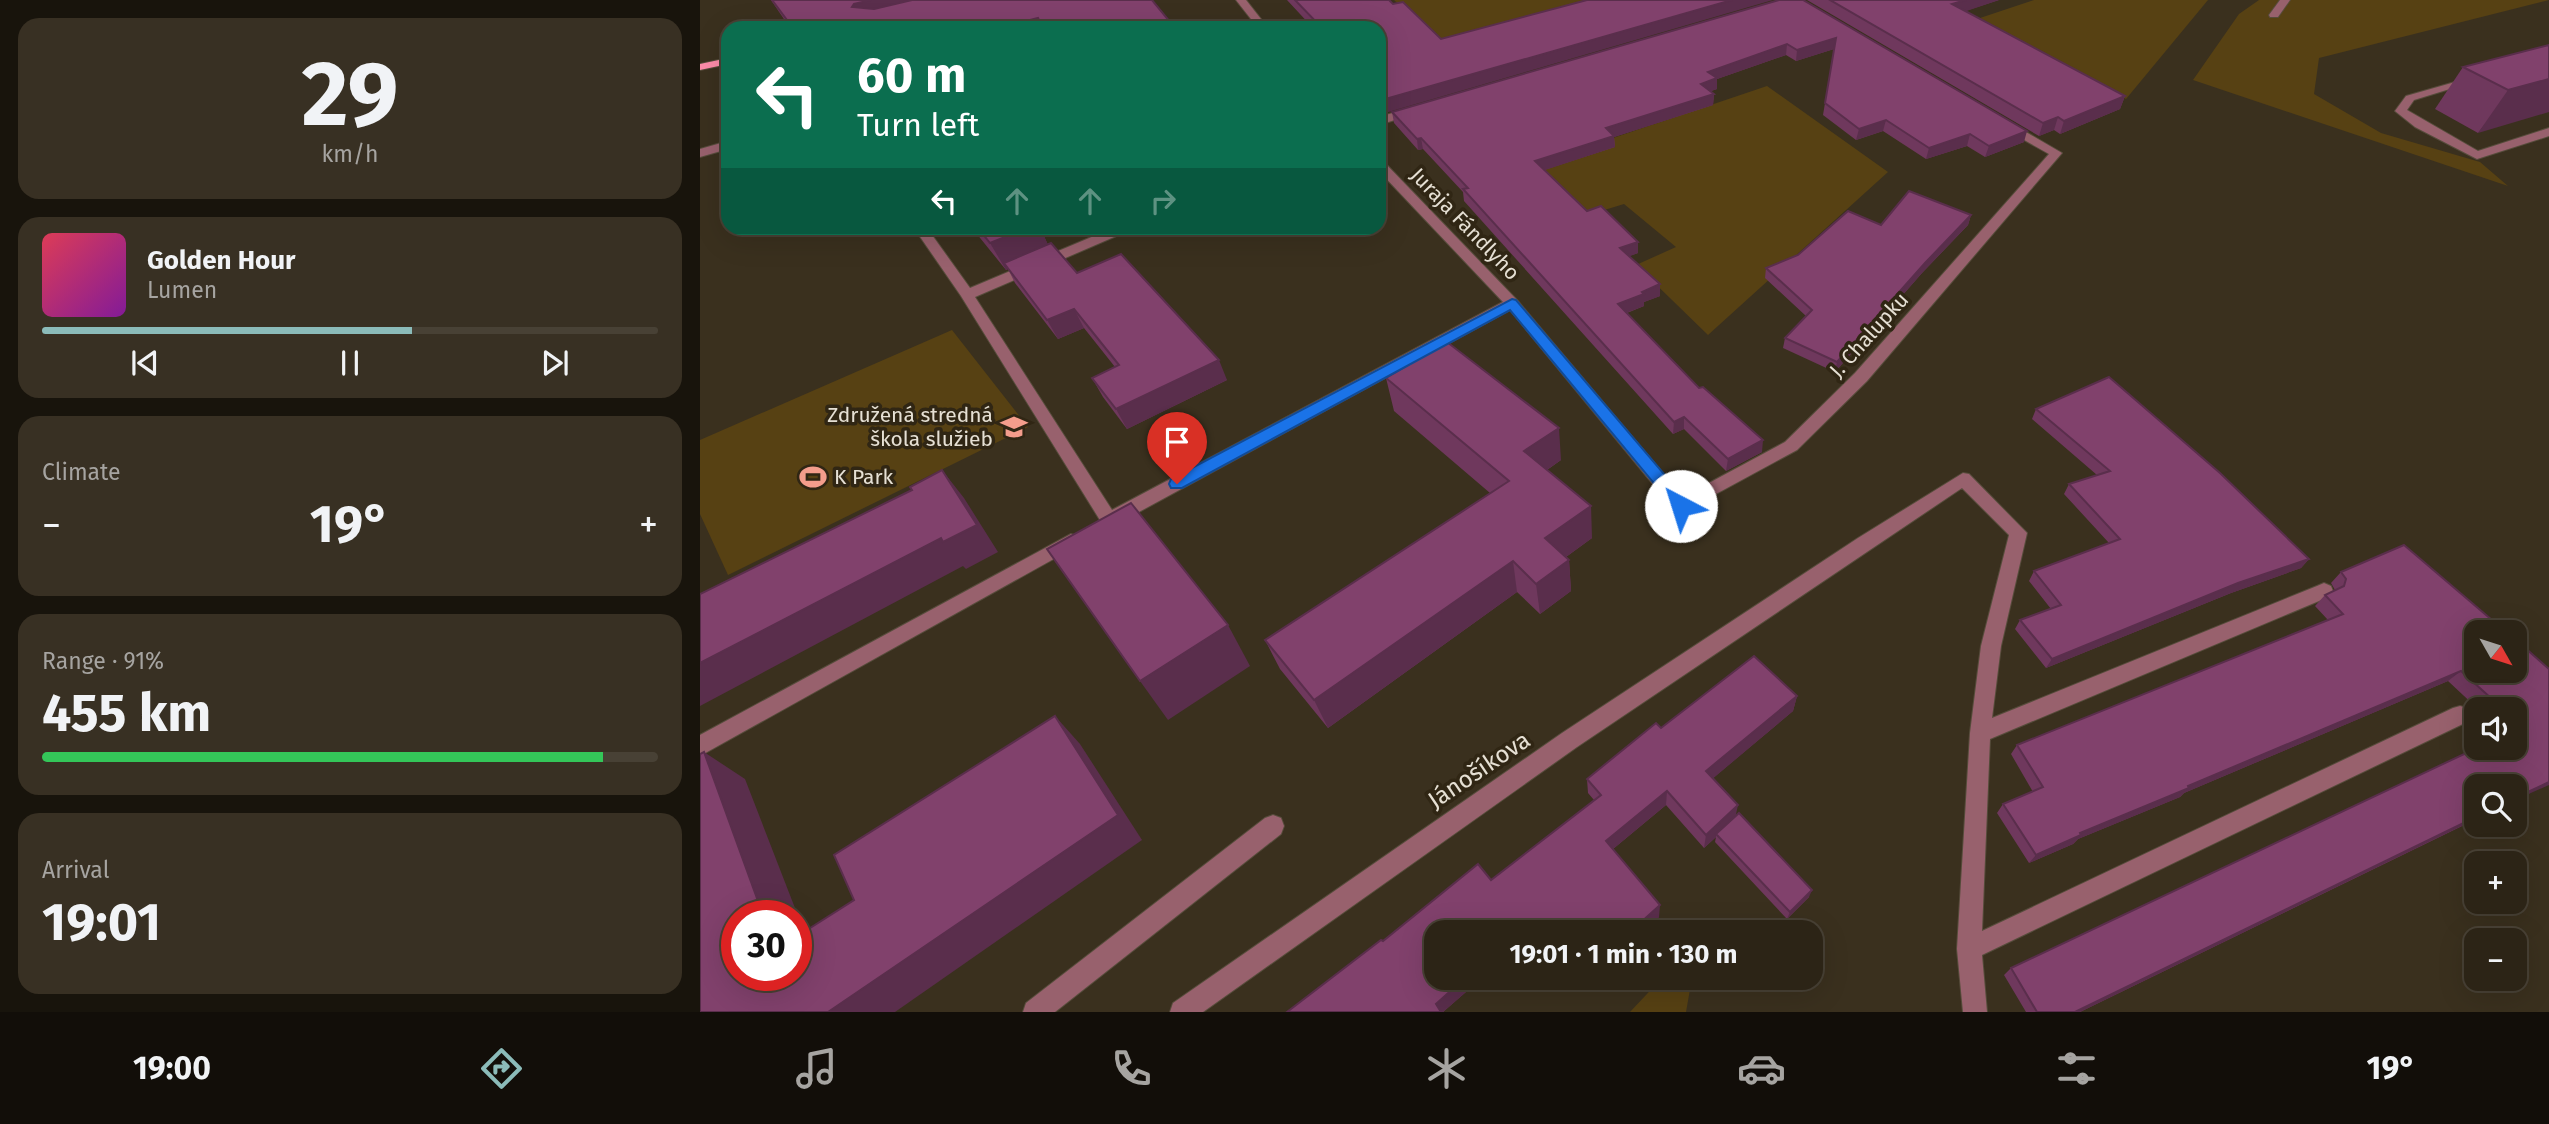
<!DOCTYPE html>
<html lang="en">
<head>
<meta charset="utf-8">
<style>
  body { margin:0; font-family:"Fira Sans",sans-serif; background:#383023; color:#f1f3f6; height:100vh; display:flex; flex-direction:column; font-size:26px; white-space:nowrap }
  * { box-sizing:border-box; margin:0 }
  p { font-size:23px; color:#a6a4a1 }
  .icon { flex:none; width:38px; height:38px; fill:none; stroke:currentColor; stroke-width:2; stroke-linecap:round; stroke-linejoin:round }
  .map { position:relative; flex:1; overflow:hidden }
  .side { display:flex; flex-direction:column; gap:18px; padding:18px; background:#18140c; width:700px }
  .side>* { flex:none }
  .hud { position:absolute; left:21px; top:21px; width:665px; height:214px; border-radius:21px; box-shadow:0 7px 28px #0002,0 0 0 2px #484135; background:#0b6e4f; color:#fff; overflow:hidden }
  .needle { width:46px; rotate:129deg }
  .controls { position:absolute; left:1764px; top:620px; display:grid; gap:14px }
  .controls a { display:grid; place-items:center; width:63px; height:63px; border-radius:14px; background:#2c2416; box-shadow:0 7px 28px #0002,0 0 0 2px #484135; font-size:35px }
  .speed { position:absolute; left:21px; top:900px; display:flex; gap:14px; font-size:35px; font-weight:700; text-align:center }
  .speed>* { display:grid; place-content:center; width:91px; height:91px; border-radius:50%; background:#2c2416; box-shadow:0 7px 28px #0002,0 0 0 2px #484135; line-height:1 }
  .speed .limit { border:10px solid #d22; background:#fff; color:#111 }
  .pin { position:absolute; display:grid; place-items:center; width:60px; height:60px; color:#fff; margin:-72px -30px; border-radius:50% 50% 50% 0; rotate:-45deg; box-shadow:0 0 7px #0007 }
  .pin .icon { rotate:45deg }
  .me { position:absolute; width:77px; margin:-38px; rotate:320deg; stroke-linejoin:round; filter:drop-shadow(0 0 5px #0008) }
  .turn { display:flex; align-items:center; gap:24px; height:147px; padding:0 21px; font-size:32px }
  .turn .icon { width:91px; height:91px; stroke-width:2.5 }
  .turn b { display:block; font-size:49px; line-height:60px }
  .lanes { display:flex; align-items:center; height:66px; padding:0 21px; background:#0003; justify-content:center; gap:35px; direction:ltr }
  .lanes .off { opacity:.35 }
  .big { font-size:52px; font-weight:700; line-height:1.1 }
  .side .tile { flex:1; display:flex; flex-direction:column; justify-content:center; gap:10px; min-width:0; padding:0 24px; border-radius:21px; background:#383023 }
  .side .dial { align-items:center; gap:0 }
  .dial b { font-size:91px; line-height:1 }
  .song { display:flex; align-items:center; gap:21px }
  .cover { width:84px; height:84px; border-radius:10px; background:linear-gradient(135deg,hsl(350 70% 55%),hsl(290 70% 35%)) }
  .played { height:7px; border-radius:4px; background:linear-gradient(90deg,#8bbbb9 60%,#484135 60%) }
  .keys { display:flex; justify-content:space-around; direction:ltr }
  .heat { display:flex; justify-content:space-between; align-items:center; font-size:38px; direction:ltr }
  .charge { height:10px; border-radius:5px; background:linear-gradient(90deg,#34c759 91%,#484135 0) }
  .trip { position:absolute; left:724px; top:920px; width:399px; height:70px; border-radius:21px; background:#2c2416; box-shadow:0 7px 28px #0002,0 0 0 2px #484135; font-weight:700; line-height:70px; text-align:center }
  .tabs { display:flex; height:112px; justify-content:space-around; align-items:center; background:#120e09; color:#a6a4a1 }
  .tabs .icon { width:49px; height:49px }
  .tabs .active { color:#8bbbb9 }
  .tabs b { font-size:32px; color:#f1f3f6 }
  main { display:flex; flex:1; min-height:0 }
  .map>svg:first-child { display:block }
  .green { fill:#574113 }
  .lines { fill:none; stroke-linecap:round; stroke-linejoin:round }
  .minor-casing { stroke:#564c3b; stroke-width:2 }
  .major-casing { stroke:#564c3b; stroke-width:2 }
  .minor { fill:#98616d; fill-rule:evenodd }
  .major { fill:#fd8ca9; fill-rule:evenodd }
  .wall { fill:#6f385d }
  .shaded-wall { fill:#5a2e4c }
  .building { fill:#81416c; stroke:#5a2e4c; stroke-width:2 }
  .route { fill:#1a73e8; stroke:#114b97; stroke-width:2 }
  .labels { text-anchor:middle; stroke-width:7; stroke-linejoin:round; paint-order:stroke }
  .street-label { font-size:21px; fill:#e6e0d4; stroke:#302614 }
  .poi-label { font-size:21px; fill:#e6e0d4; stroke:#302614; text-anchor:end }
  .near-street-label { font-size:24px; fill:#e6e0d4; stroke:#302614 }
</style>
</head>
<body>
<main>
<section class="side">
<div class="tile dial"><b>29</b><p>km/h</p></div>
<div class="tile">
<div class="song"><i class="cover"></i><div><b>Golden Hour</b><p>Lumen</p></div></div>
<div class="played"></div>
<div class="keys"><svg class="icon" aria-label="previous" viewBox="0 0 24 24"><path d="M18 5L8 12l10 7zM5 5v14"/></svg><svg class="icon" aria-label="pause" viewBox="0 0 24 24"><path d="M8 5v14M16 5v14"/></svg><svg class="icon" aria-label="next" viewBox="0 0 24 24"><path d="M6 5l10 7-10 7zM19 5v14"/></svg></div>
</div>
<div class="tile"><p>Climate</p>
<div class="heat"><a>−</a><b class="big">19°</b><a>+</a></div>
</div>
<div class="tile"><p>Range · 91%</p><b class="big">455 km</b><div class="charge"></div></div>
<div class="tile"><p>Arrival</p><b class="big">19:01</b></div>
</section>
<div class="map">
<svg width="1849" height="1012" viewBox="0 0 1849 1012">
  <rect width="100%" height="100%" fill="#3a301e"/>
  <g class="green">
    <path d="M694 0H904L743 46Z"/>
    <path d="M1334 0H1508L1426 99 1280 18Z"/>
    <path d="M1559 0H1849L1619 58 1614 94 1681 133 1780 162 1808 186 1493 80 1539 14Z"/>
    <path d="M1067 86 1188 172 1008 335 936 265 976 247 924 204 888 215 833 165Z"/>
    <path d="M252 330 328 427 28 575 0 514V440Z"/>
    <path d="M962 978H992L986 1012H930Z"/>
  </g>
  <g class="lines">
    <g class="minor-casing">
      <g id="minor">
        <path d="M536 0H546L568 28H558Z"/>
        <path d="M1580 0H1590L1578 17H1570L1569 15Z"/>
        <path d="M1769 78 1779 80 1714 100 1707 110 1778 151 1849 128V136L1777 159 1715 127 1695 111 1706 96Z"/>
        <path d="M716 106 722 110 720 112 679 125V117Z"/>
        <path d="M1307 121 1362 153 1167 381 1097 450 981 513 975 511 810 310 415 525H403L261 296 214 228H227L270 288 413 228H429L428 231 275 297 412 510 803 302 679 171V160L683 161 817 300 983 497 1085 442 1155 373 1349 154 1303 128V122Z"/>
        <path d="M28 141V149L0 157V149Z"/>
        <path d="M1263 473 1269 474 1327 533 1301 646 1292 718 1617 586 1624 583 1631 586 1633 591 1631 596 1290 739 1282 931 1753 708 1760 706 1767 708 1770 715 1767 722 1282 955 1287 1012H1263L1257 949 1270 733 1281 646 1309 535 1262 488 877 747 503 1012H470L473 1003 862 733 1158 538Z"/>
        <path d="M371 534 377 536 380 541 377 546 0 756V735Z"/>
        <path d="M573 815 581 818 584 826 581 834 355 1012H323L326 1003 565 818Z"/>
      </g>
    </g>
    <g class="major-casing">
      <path id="major" d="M28 58V64L0 70V64Z"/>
    </g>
    <use href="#minor" class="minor"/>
    <use href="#major" class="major"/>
  </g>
  <g class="wall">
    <path d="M71 0H452L475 28H90Z"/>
    <path d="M587 0H689L693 4 741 39 685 113 679 106V28H613Z"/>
    <path d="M1079 0 1324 142 1285 157 1267 146 1226 159 1183 131 1156 140 1123 115 1134 49 1096 61 1086 55 1017 79V89L1011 91 1014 94 1013 105 914 137 915 147 844 170 887 211 938 242V253L929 256 960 284V296L944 302V306L927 313 1062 452 1026 471 984 429 973 434 764 201 763 192 723 149 718 150 694 123 692 112Z"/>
    <path d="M1107 0H1299L1265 11 1425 96 1420 109 1360 134 1354 130 1339 136Z"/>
    <path d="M1849 45 1778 133 1735 109 1763 67Z"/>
    <path d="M1271 215 1268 225 1222 273 1135 372 1083 348 1085 338 1106 316 1065 278 1066 268 1181 225Z"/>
    <path d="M272 228H360L343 234 348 245 377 273 527 380 427 429 403 397 392 378 415 367 384 328 358 339 315 283 308 269 306 270Z"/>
    <path d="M686 378 861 460 847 470 892 538 866 557 869 560 871 591 840 614 817 592 628 728 580 669 565 640 790 493 694 411Z"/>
    <path d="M1336 409 1609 559 1601 568 1531 593 1346 668 1315 629 1320 620 1351 609 1329 581 1334 571 1409 543 1364 494 1369 484 1397 475 1332 419Z"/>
    <path d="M1641 572 1849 669 1830 793 1380 1012H1326L1304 975 1311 968 1815 747V709H1778L1748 681 1484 793 1480 797 1378 839 1373 844 1329 863 1297 813 1303 804 1333 792 1311 754 1317 745 1628 620 1615 606 1625 595 1635 590 1631 583Z"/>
    <path d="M1097 696 1093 711 1013 778 1036 816 1109 897 1087 919 1015 842 1016 837 1004 848 966 805 913 849 959 917 942 933H737V978H782L743 1012H587L683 941 791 880 894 800 888 793 887 779 961 728Z"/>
    <path d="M813 978H841L824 992Z"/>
  </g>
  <g class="shaded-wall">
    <path d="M171 0H269L164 28 152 7 154 4Z"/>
    <path d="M1032 0H1073L685 113 682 100Z"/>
    <path d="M1266 0H1299L1249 17 1252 4Z"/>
    <path d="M338 18 342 28H298Z"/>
    <path d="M1136 38 1134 49 1096 61 1097 50Z"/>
    <path d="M1087 44 1086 55 1017 79V89L1000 95 1001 84 1008 72Z"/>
    <path d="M1849 79V112L1778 133 1808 90Z"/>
    <path d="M1014 94 1013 105 914 137 915 147 836 173 835 161 906 128Z"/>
    <path d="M1425 96 1420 109 1360 134 1364 121Z"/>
    <path d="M1358 117 1354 130 1339 136 1343 123Z"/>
    <path d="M1186 120 1183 131 1156 140 1159 129Z"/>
    <path d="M1327 131 1324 142 1285 157 1289 146Z"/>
    <path d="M1270 134 1267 146 1226 159 1229 148Z"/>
    <path d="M721 138 723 149 718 150 717 139Z"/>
    <path d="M1271 215 1268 225 1222 273 1135 372 1137 362 1225 263Z"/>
    <path d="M328 228H360L343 234 351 251 304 263 308 269 306 270 290 243Z"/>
    <path d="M938 242V253L920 260V248Z"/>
    <path d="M960 284V296L944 302V306L918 316V304L942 292Z"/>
    <path d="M374 309 384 328 358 339 347 320Z"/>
    <path d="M519 360 527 380 427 429 416 409Z"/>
    <path d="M984 417V429L973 434 974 422Z"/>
    <path d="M859 428 861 460 828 483 824 451Z"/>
    <path d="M1063 440 1062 452 1026 471 1028 459Z"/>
    <path d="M242 470 264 498 298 552 266 569 263 566 0 706V663Z"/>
    <path d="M891 506 892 538 848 570 845 538Z"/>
    <path d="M1609 559 1601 568 1531 593 1346 668 1352 659 1538 583Z"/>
    <path d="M869 560 871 591 840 614 836 584Z"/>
    <path d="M813 561 817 592 628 728 614 700Z"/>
    <path d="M528 625 550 666 468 720 440 681Z"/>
    <path d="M1761 671 1748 681 1484 793 1480 797 1378 839 1373 844 1329 863 1336 855 1380 833 1488 786Z"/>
    <path d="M1097 696 1093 711 1004 786 1006 771Z"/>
    <path d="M355 716 380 744 442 840 195 1012H128Z"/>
    <path d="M4 752 45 779 119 970 96 959V915H63Z"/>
    <path d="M1849 782V785L1815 800V798Z"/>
    <path d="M967 791 966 805 907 854 906 841Z"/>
    <path d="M1038 805 1035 819 1016 834V837L1004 848 1006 835Z"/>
    <path d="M1776 817V819L1380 1012H1375Z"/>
    <path d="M1112 890 1109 897 1087 919 1090 912Z"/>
    <path d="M960 905 959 917 942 933H929Z"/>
    <path d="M765 978H782L743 1012H740L736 1004Z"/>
    <path d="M826 978H841L824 992 821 982Z"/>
  </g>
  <g class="building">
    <path d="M72 0H171L154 4 152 7 174 9 212 0H452L475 28H343L338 18 298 28H93Z"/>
    <path d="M595 0H689L693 4 703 2 741 39 887 0H1032L682 100 679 96V28H622Z"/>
    <path d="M1079 0H1103L1327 131 1289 146 1270 134 1229 148 1186 120 1159 129 1125 103 1136 38 1097 50 1087 44 1008 72 1017 78 1001 84 1014 94 906 128 914 136 835 161 887 211 901 206 938 242 920 248 960 284 942 292 944 294 918 304 999 388 1003 387 1063 440 1028 459 984 417 974 422 763 189 768 188 721 138 717 139 692 112Z"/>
    <path d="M1130 0H1266L1252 4 1425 96 1364 121 1358 117 1343 123Z"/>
    <path d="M1849 45V79L1808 90 1763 67Z"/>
    <path d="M1209 191 1271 215 1225 263 1137 362 1085 338 1112 310 1066 268 1098 255 1148 211 1181 225Z"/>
    <path d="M278 228H328L290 243Z"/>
    <path d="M351 243 377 273 421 254 519 360 416 409 392 378 419 365 374 309 347 320 304 263Z"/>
    <path d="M747 342 859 428 824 451 891 506 845 538 869 560 836 584 813 561 614 700 565 640 809 481 686 378Z"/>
    <path d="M1409 377 1520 473 1609 559 1538 583 1352 659 1320 620 1361 605 1334 571 1420 539 1369 484 1410 471 1336 409Z"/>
    <path d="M242 470 277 525 243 542 241 538 0 663V594L212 490 210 487Z"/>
    <path d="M431 503 528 625 440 681 347 549Z"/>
    <path d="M1704 545 1806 632H1776V670H1815V639L1849 669V782L1815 798V786H1776V817L1375 1012H1337L1311 968 1779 747H1815V734L1827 730 1815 720V709H1803L1761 671 1488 786 1489 788 1380 833 1381 835 1336 855 1303 804 1343 787 1317 745 1643 614 1625 595 1644 586 1646 579 1641 572Z"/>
    <path d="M1054 656 1097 696 1006 771 1038 805 1006 835 967 791 906 841 960 905 929 933H737V978H765L736 1004 741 1012H587L681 940 683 941 778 864 791 880 901 795 887 779 956 723 961 728Z"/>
    <path d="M355 716 418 815 128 1012H0V754L4 752 63 915H37V975H96V937L154 900 134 855Z"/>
    <path d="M1039 813 1112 890 1090 912 1016 834Z"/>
  </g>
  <path class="route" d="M812 299 816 300 987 501 989 506 987 510H976L810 310 482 488H471L469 484 471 479Z"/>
  <defs>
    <g id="university-bare" transform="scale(2.1)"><path d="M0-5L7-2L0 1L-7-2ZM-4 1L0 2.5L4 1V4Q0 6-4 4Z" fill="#f49d8c" stroke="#302614" stroke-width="2.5" paint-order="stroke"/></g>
    <g id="stadium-bare" transform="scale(2.1)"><path d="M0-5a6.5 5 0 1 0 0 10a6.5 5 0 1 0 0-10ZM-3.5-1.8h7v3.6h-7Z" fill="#f49d8c" stroke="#302614" stroke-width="2.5" paint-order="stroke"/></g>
  </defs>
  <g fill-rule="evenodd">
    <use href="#university-bare" x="314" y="427"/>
    <use href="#stadium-bare" x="113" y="477"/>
  </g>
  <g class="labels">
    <g class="street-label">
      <text transform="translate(765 224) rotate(46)" y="7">Juraja Fándlyho</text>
      <text transform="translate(1169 335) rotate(-48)" y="7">J. Chalupku</text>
    </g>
    <g class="poi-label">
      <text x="293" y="422">Združená stredná<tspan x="293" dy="24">škola služieb</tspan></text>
      <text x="134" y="484" text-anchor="start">K Park</text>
    </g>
    <g class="near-street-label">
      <text transform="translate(779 770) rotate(-34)" y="8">Jánošíkova</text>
    </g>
  </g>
</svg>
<div class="controls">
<a><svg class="needle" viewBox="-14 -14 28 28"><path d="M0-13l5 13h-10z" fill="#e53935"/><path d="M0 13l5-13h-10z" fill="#a6a4a1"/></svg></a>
<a><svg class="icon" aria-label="sound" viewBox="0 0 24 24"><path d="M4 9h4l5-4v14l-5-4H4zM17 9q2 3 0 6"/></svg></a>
<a><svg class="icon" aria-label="search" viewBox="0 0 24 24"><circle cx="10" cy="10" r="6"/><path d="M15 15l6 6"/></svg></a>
<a>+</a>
<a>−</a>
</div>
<div class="speed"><div class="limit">30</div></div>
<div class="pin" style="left:477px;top:484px;background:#d93025"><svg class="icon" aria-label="arrive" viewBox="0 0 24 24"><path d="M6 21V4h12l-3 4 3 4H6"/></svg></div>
<svg class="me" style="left:981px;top:506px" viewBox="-20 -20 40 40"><circle r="19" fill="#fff"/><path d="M0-13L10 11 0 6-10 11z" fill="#1a73e8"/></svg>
<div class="trip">19:01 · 1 min · 130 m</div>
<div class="hud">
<div class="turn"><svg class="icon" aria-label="left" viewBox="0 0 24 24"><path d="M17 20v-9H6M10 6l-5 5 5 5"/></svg><div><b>60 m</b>Turn left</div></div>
<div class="lanes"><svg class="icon" aria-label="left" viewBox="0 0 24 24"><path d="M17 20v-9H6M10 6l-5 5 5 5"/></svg><svg class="icon off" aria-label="ahead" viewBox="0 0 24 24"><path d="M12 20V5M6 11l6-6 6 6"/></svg><svg class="icon off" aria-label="ahead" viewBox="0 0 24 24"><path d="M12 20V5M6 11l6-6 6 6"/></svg><svg class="icon off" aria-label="right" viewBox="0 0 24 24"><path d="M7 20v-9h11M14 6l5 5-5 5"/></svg></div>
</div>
</div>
</main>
<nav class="tabs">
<b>19:00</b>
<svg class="icon active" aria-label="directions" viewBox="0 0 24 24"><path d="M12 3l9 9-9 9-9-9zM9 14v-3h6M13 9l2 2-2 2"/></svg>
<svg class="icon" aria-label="music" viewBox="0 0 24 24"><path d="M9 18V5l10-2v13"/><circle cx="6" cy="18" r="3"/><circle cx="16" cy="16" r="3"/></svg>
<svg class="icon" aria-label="phone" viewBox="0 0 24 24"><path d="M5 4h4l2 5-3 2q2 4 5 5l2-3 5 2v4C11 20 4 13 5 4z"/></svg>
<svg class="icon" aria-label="climate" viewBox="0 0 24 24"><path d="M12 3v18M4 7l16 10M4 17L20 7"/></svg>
<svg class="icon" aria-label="car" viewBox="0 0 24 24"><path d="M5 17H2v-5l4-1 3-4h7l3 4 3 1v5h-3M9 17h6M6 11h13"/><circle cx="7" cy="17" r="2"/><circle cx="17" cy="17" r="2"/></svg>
<svg class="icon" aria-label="filters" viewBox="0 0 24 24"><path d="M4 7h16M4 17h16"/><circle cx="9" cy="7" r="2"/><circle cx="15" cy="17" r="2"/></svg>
<b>19°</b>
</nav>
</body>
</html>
